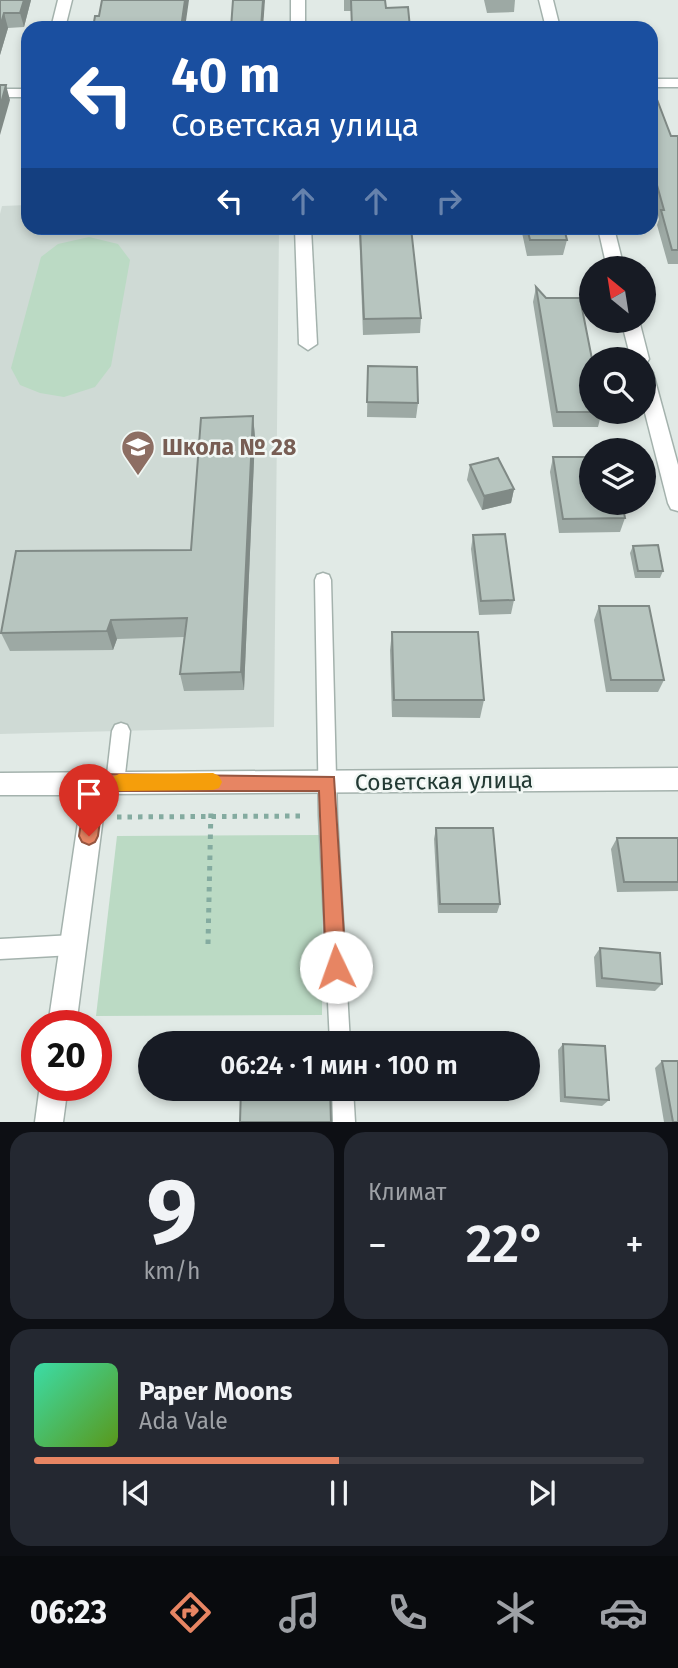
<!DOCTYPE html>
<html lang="ru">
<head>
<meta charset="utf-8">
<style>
  body { margin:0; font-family:"Fira Sans",sans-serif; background:#242831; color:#f1f3f6; height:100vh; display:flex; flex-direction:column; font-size:26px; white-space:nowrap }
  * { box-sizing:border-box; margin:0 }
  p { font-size:23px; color:#9ea1a6 }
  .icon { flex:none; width:38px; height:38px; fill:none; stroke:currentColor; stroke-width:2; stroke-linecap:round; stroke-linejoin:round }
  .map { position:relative; height:1122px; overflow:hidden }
  .panel { display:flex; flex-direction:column; gap:10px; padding:10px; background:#0d0f14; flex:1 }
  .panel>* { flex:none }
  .hud { position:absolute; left:21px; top:21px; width:637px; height:214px; border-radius:21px; box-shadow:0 4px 10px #0003; background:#1a4fa0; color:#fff; overflow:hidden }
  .needle { width:46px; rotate:330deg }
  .tools { position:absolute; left:579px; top:256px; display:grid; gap:14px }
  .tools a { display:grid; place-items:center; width:77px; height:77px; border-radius:50%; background:#171b24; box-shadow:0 4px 10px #0003; font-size:35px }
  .speed { position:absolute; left:21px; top:1010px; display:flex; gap:14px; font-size:35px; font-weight:700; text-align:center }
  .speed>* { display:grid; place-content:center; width:91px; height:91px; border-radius:50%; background:#171b24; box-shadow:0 4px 10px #0003; line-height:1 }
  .speed .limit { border:10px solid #d22; background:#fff; color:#111 }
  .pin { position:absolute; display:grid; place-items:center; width:60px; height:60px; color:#fff; margin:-72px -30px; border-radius:50% 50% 50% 0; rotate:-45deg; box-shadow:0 0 7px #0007 }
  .pin .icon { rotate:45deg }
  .me { position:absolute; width:77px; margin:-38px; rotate:357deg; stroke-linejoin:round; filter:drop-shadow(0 0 5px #0008) }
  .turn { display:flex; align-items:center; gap:24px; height:147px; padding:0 35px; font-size:32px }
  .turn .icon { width:91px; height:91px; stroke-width:2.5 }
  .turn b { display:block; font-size:49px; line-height:60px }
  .lanes { display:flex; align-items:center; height:66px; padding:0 35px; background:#0003; justify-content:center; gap:35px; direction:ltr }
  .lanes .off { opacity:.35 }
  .big { font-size:52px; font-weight:600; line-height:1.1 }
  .panel .card { flex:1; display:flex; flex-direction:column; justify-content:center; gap:10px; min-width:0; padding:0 24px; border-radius:21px; background:#242831 }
  .panel .dial { align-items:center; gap:0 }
  .dial b { font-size:91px; line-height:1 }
  .song { display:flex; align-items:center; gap:21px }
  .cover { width:84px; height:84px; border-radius:10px; background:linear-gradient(135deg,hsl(160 70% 55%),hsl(90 70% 35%)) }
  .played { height:7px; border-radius:4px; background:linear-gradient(90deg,#e78563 50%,#363941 50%) }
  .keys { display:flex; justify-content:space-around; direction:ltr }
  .heat { display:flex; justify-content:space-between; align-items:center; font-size:38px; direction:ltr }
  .panel .tiles { flex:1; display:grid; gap:10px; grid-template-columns:1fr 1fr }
  .card:last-child { grid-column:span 2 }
  .trip { position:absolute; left:138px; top:1031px; width:402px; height:70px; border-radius:35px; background:#171b24; box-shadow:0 4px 10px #0003; font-weight:600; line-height:70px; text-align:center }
  .dock { display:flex; height:112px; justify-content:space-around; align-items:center; background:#090b0e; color:#9ea1a6 }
  .dock .icon { width:49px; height:49px }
  .dock .on { color:#e78563 }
  .dock b { font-size:32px; color:#f1f3f6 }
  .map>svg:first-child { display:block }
  .built { fill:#cfdad5 }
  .green { fill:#bbdac4 }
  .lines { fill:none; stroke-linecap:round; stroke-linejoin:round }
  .service-casing { stroke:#a4b2ad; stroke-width:3 }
  .minor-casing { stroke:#a4b2ad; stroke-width:3 }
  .path { stroke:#84aba0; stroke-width:5; stroke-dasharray:4.5 6; stroke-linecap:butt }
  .service { fill:#fff; fill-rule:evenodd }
  .minor { fill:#fff; fill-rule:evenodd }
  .wall { fill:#9da9a4 }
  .shaded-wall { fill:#808a86 }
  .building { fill:#b7c5bf; stroke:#808a86; stroke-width:2 }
  .route { fill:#e78563; stroke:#965640; stroke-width:2 }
  .slow { fill:#f59e0b }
  .labels { text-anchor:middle; stroke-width:5; stroke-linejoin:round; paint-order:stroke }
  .education-label { font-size:23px; font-weight:bold; fill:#785e54; stroke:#f1f7f4; text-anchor:start }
  .street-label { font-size:23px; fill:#233a34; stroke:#f1f7f4 }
</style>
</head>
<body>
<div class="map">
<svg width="678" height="1122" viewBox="0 0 678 1122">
  <rect width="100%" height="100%" fill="#e1eae6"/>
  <path class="built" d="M28 205V228H279L274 727 0 734V214L2 206Z"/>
  <g class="green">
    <path d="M89 237 118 244 130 260 111 366 95 387 64 397 40 393 20 385 11 368 41 257 58 244Z"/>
    <path d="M323 835 322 1015 96 1016 117 836Z"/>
  </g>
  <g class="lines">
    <g class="service-casing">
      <g id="service">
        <path d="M323 573 329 575 331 580 337 816 350 1043H330L319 816 315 580 317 575Z"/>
        <path d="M121 723 127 725 130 731 124 783 121 789 115 791 109 789 106 783 112 731 115 725Z"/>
        <path d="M73 935 80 938 83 945 80 952 73 955 0 959V939Z"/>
        <path d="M332 1088H353L355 1122H333Z"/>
      </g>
    </g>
    <g class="minor-casing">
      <g id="minor">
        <path d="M58 0H72L65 28H51Z"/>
        <rect x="291" y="0" width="14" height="28"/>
        <path d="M539 0H553L560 28H546Z"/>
        <rect x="651" y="79" width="27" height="8"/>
        <rect x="0" y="89" width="28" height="8"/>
        <path d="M295 228H311L317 344 308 350 299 344Z"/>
        <path d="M598 228H614L624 268H607Z"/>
        <path d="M621 320H639L649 359 646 364H644V359H631Z"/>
        <path d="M644 366 653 373 678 465V511L671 509 668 503 644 409Z"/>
        <path d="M678 768V790L106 794 76 1026H48L82 795H0V773Z"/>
        <path d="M40 1085H68L63 1122H35Z"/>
      </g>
    </g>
    <g class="path">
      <path d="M117 817 304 816"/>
      <path d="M208 944 211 808"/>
    </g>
    <use href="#service" class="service"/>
    <use href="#minor" class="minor"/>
  </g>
  <g class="wall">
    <path d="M0 0H31L24 27 8 28 0 55Z"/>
    <path d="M344 0H385L386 8 410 28H351V11H344Z"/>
    <path d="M484 0H515L514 12 487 13Z"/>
    <path d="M651 90 671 136H678V264H668L657 225 659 219 651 192Z"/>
    <path d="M359 228H411L421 318 420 333 363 335Z"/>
    <path d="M521 228H564L567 240 563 255 527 256Z"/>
    <path d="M536 287 602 411 598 427H553L533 302Z"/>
    <path d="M368 366 418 403 416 418 367 417Z"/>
    <path d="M253 416 255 437 244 690 184 691 180 674 184 637 117 639 113 650 10 651 1 633 191 550Z"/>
    <path d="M553 457 625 518 620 532 559 533 550 472Z"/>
    <path d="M470 465 514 489 511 503 482 510 467 480Z"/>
    <path d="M473 535 514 600 511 614 479 615 471 549Z"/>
    <path d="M633 546 663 571 660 578H635L630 553Z"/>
    <path d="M599 606 664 680 658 692H606L594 620Z"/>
    <path d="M392 632 484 700 480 718 392 717 390 650Z"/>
    <path d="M436 828 500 904 497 913H438L434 839Z"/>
    <path d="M617 838H678V891L617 892 611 849Z"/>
    <path d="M600 948 662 984 655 991 596 987 594 957Z"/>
    <path d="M563 1044 609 1100 602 1106 560 1102 558 1050Z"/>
    <path d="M662 1061 678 1122H664L655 1068Z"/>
  </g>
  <g class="shaded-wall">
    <path d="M24 0H31L24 27 20 13Z"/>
    <path d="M185 0H189L185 28H181Z"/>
    <path d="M263 0H265L263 28H261Z"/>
    <path d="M4 13 8 28 0 55V27Z"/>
    <path d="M6 85 10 100 0 135V107Z"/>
    <path d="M253 416 255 437 244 690 241 672Z"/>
    <path d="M514 489 511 503 482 510 484 496Z"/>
    <path d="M111 620 117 639 113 650 107 631Z"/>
  </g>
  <g class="building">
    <path d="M0 0H24L20 13H4L0 27Z"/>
    <path d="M102 0H185L181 28H93L95 16H99Z"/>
    <path d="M233 0H263L261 28H231Z"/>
    <path d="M351 0H385L386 8 408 7 410 28H352Z"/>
    <path d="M0 85H6L0 107Z"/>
    <path d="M653 89 671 136H678V250H672L661 210H664L651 164V90Z"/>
    <path d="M360 228H411L421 318 364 319Z"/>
    <path d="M527 228H564L567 240H530Z"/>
    <path d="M536 287 546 298H580L592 359V411L602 412H557Z"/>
    <path d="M368 366 417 367 418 403 367 402Z"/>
    <path d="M253 416 241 672 180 674 187 618 111 620 107 631 1 633 16 551 191 550 201 418Z"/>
    <path d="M553 457H592V502H622L625 518 563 519Z"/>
    <path d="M498 458 514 489 484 496 470 465Z"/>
    <path d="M505 534 514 600 481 601 473 535Z"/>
    <path d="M658 545 663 571H638L633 546Z"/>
    <path d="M599 606H649L664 680H611Z"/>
    <path d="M392 632H478L484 700H394Z"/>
    <path d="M436 828H493L500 904H440Z"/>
    <path d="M617 838H678V882H624Z"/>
    <path d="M600 948 660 953 662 984 602 978Z"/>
    <path d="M563 1044 605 1046 609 1100 565 1097Z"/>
    <path d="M662 1061H678V1122H673Z"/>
    <path d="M241 1088H330L331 1122H240Z"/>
  </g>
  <path class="route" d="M96 774 334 777 346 967 343 974 336 977 329 974 326 967 319 791H104L98 836 95 842 89 845 82 842 79 836 87 783 90 777Z"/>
  <path class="slow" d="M213 773 219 776 222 782 219 788 213 790 119 791 113 789 110 783 113 777 119 774Z"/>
  <defs>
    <g id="school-pin" transform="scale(1.75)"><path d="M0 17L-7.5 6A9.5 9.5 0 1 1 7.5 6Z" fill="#8d6e63" stroke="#f1f7f4"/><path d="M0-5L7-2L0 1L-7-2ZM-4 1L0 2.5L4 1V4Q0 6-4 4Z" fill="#fff"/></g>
  </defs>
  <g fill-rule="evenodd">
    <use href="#school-pin" x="138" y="447"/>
  </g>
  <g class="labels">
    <g class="education-label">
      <text x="162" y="455">Школа № 28</text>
    </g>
    <g class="street-label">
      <text transform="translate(444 781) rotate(-1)" y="8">Советская улица</text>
    </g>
  </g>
</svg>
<div class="tools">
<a><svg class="needle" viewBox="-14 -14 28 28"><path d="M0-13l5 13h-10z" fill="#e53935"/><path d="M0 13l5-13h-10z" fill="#9ea1a6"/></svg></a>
<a><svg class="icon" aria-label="search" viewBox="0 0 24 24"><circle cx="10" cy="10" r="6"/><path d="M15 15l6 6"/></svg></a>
<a><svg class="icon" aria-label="layers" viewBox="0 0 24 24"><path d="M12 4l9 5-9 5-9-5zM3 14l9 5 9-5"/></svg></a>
</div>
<div class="speed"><div class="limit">20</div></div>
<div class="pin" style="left:89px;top:836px;background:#d93025"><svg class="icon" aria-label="arrive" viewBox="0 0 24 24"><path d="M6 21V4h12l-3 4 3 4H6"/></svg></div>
<svg class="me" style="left:336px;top:967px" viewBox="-20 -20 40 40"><circle r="19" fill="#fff"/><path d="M0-13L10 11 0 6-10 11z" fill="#e78563"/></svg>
<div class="trip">06:24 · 1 мин · 100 m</div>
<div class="hud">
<div class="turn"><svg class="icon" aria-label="left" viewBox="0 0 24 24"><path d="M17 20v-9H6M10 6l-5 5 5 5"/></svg><div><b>40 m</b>Советская улица</div></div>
<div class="lanes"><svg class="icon" aria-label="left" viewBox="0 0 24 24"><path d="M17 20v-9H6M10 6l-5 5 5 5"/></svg><svg class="icon off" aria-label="ahead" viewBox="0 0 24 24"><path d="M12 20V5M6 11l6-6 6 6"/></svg><svg class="icon off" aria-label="ahead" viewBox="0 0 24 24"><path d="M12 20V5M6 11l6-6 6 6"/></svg><svg class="icon off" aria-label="right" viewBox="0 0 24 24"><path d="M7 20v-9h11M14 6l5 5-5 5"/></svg></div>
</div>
</div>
<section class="panel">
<div class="tiles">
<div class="card dial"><b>9</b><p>km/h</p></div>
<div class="card"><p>Климат</p>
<div class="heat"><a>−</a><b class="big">22°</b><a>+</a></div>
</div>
<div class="card">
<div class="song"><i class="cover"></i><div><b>Paper Moons</b><p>Ada Vale</p></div></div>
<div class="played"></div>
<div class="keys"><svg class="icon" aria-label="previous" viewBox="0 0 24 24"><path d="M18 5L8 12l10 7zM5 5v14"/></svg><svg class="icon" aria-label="pause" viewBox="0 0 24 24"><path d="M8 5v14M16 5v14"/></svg><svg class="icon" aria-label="next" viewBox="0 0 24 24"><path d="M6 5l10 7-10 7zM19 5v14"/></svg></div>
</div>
</div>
</section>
<nav class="dock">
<b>06:23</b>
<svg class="icon on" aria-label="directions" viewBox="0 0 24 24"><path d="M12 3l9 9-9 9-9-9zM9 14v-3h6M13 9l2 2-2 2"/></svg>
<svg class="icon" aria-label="music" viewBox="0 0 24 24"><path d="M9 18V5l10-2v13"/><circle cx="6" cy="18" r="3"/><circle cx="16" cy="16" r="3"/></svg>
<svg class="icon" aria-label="phone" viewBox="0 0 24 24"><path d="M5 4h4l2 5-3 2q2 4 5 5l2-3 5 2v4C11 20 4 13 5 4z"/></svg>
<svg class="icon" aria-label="climate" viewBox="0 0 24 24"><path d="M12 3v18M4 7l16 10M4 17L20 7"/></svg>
<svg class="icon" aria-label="car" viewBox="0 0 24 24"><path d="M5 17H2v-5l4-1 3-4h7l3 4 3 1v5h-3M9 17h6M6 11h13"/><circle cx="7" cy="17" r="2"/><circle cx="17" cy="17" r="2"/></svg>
</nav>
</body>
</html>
